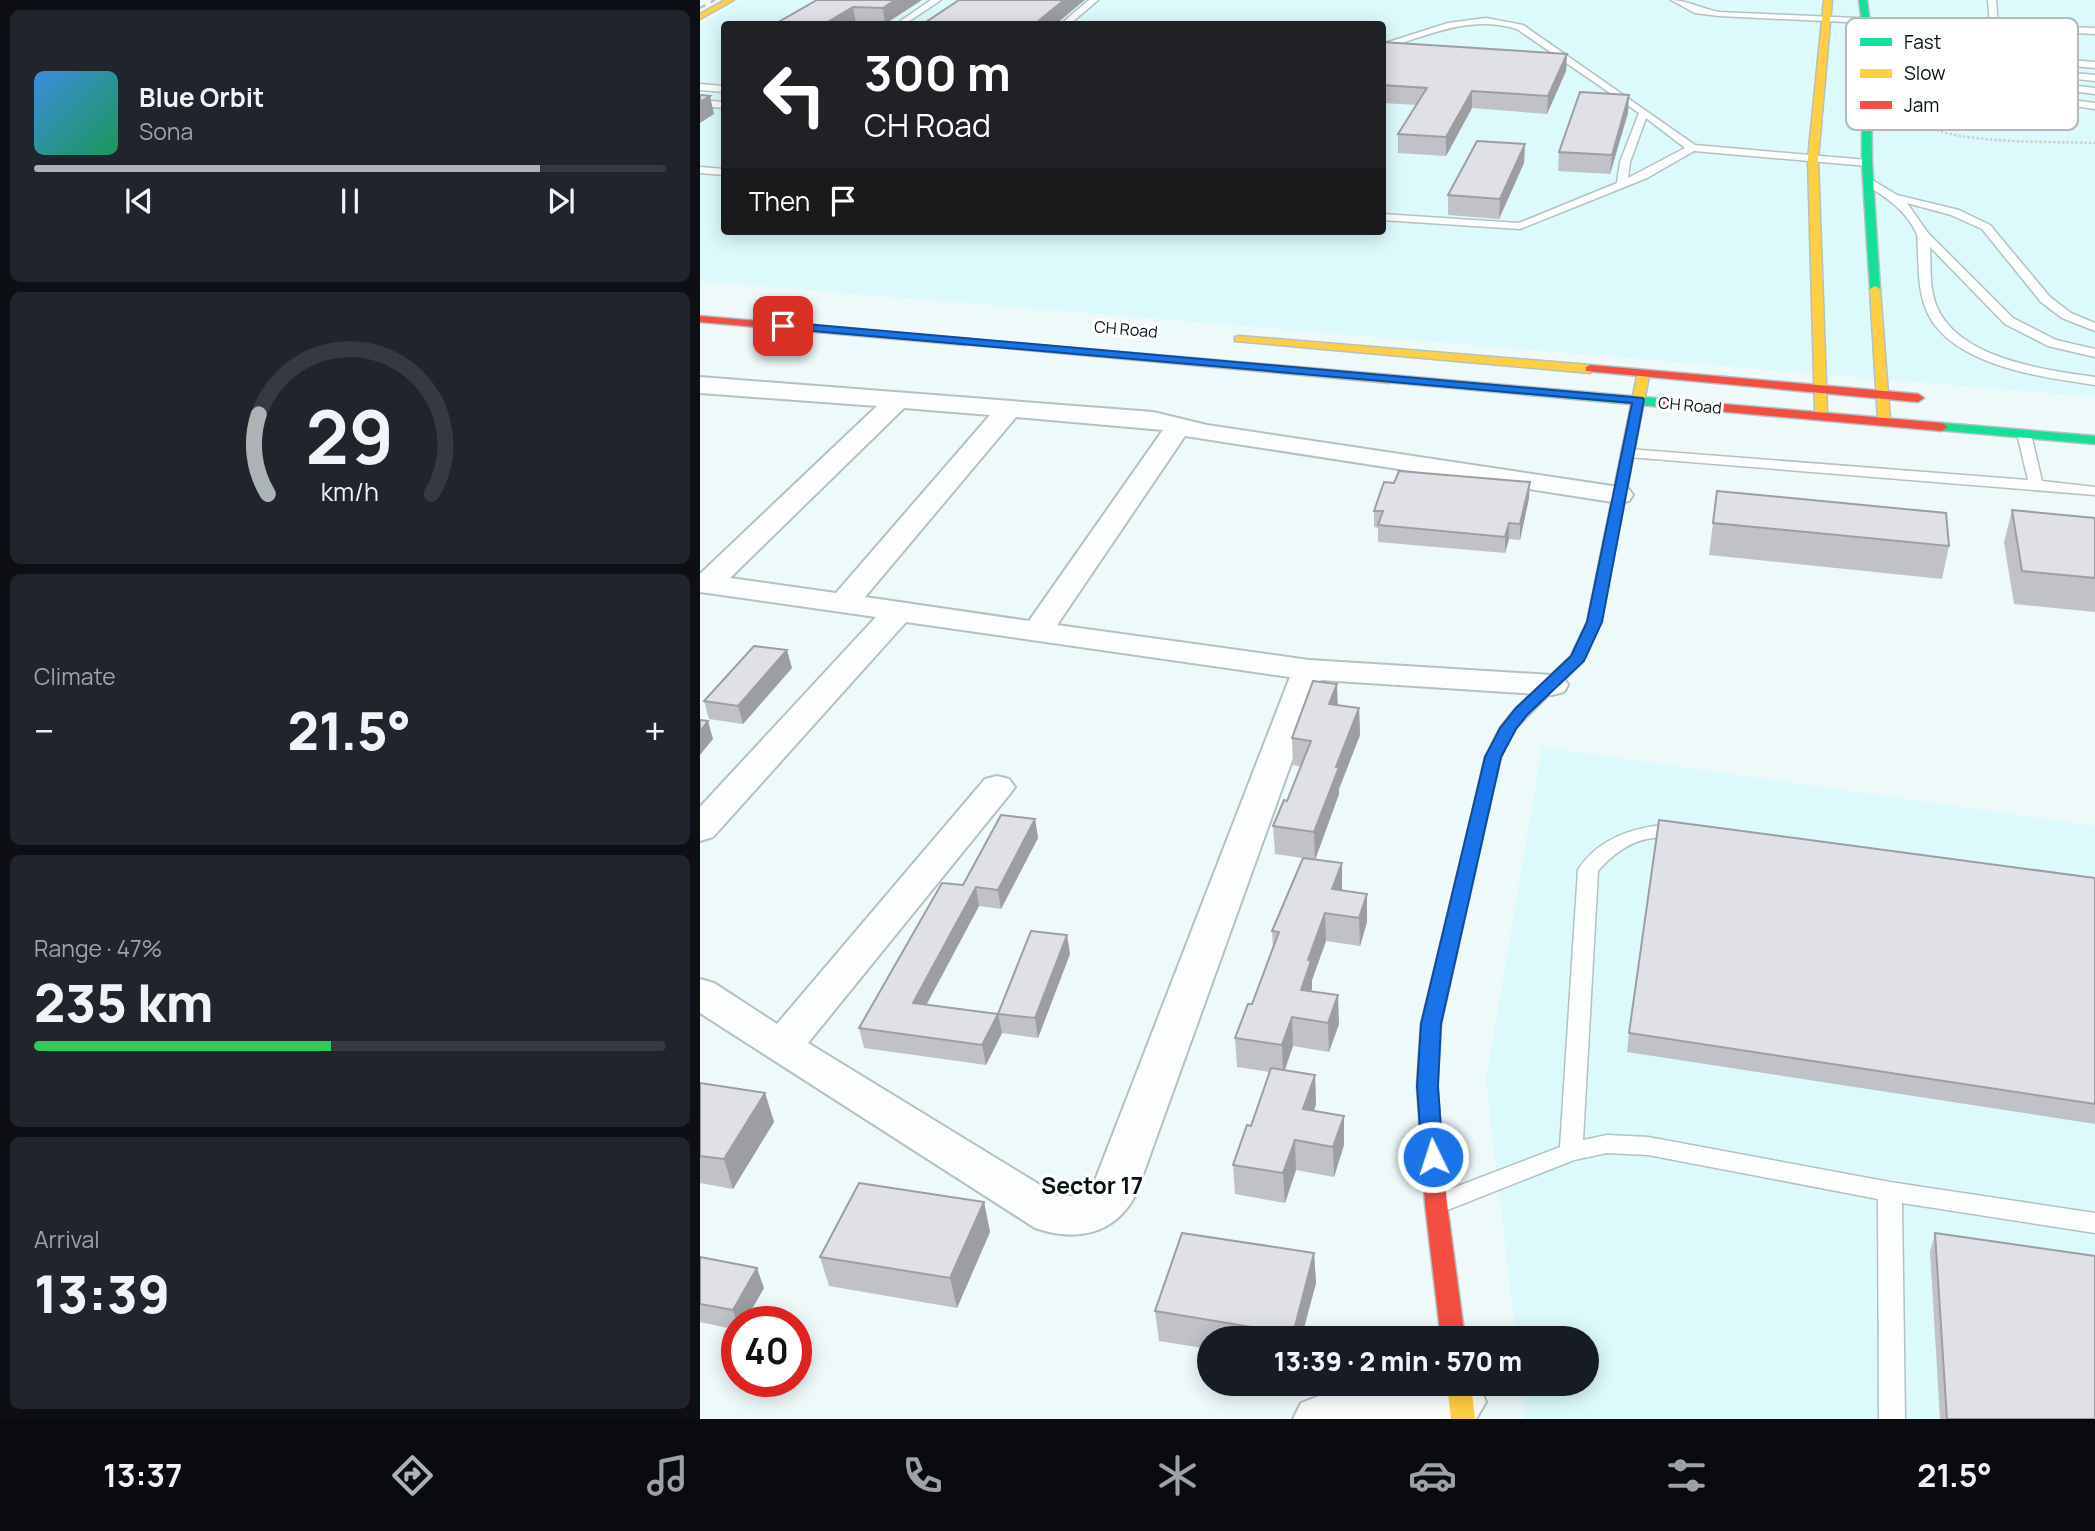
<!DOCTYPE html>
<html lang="en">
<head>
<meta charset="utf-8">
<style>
  body { margin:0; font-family:Manrope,sans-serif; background:#20242c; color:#f1f3f6; height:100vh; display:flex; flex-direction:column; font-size:26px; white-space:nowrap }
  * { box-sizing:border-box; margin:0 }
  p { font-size:23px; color:#9ea1a6 }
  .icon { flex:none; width:38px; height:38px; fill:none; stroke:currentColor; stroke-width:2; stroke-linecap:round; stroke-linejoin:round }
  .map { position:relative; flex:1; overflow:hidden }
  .details { display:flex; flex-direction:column; gap:10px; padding:10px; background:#0d0f14; width:700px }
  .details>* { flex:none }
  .top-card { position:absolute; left:21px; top:21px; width:665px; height:214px; border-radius:7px; box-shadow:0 4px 18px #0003; background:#202124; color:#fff; overflow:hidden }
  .speed { position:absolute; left:21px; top:1306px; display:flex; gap:14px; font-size:35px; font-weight:700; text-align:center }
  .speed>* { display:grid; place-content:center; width:91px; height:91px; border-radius:50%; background:#171b24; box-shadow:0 4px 18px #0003; line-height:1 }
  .speed .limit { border:10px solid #d22; background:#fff; color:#111 }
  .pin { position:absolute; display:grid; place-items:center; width:60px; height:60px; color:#fff; margin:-30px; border-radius:14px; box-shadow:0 4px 10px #0006 }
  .me { position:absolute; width:77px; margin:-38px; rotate:356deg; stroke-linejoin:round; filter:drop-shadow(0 0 5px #0008) }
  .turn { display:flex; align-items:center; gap:24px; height:147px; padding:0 28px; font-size:32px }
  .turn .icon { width:91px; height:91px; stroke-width:2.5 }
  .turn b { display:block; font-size:49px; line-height:60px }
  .then { display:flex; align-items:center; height:66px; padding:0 28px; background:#0003; gap:14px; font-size:26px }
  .big { font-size:52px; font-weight:800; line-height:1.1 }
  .details .card { flex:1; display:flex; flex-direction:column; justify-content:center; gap:10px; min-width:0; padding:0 24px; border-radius:10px; background:#20242c }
  .details .dial { align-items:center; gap:0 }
  .dial svg { height:182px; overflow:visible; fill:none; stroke:#363941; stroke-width:7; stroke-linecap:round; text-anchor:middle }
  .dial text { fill:#f1f3f6; stroke:none }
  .song { display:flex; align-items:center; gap:21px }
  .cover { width:84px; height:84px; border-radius:10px; background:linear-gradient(135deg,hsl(210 70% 55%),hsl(150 70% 35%)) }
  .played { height:7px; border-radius:4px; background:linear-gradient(90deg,#abb3b4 80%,#363941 80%) }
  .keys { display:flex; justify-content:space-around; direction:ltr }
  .heat { display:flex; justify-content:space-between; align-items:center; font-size:38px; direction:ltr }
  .charge { height:10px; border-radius:5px; background:linear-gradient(90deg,#34c759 47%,#363941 0) }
  .trip { position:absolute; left:497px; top:1326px; width:402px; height:70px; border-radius:35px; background:#171b24; box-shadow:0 4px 18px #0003; font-weight:800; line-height:70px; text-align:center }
  .tab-bar { display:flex; height:112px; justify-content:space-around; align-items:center; background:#090b0e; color:#9ea1a6 }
  .tab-bar .icon { width:49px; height:49px }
  .tab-bar .on { color:#abb3b4 }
  .tab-bar b { font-size:32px; color:#f1f3f6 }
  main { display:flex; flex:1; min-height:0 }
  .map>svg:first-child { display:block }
  .built { fill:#dcfafc; fill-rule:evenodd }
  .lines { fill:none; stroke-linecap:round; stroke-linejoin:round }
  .lane-casing { stroke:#b4c1c2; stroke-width:3 }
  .street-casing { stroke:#b4c1c2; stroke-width:4 }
  .fast-casing { stroke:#b4c1c2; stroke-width:3 }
  .slow-casing { stroke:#b4c1c2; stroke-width:3 }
  .jam-casing { stroke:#b4c1c2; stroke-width:3 }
  .path { stroke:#cdd1d1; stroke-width:2.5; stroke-dasharray:2.5 2; stroke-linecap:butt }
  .lane { fill:#fcfefe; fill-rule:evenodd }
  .street { fill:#fcfefe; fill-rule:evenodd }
  .fast { fill:#16e098; fill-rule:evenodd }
  .slow { fill:#ffcf43; fill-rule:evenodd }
  .jam { fill:#f24e42; fill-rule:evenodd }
  .rail { stroke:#c0c3c4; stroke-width:2.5; stroke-dasharray:6 6; stroke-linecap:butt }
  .wall { fill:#c1c2c7 }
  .shaded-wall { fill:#9d9ea2 }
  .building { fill:#e0e1e7; stroke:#9d9ea2; stroke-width:2 }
  .route { fill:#1a73e8; stroke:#114b97; stroke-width:2 }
  .labels { text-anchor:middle; stroke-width:6; stroke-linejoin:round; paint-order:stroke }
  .far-street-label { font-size:16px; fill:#031314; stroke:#fff }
  .near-neighbourhood-label { font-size:23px; font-weight:bold; fill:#031314; stroke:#fff }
  .key { fill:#fff; stroke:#b3b8b8; stroke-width:2 }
  .key-label { font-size:19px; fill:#031314 }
</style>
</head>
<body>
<main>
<section class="details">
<div class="card">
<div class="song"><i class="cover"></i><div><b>Blue Orbit</b><p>Sona</p></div></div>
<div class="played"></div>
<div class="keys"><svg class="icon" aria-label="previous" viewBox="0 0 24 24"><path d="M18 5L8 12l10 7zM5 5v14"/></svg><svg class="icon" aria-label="pause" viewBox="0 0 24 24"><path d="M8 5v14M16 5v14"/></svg><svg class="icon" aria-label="next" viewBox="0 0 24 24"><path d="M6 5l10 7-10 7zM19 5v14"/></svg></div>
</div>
<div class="card dial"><svg viewBox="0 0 100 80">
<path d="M14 69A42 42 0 1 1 86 69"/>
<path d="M14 69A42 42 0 0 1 10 34" stroke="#abb3b4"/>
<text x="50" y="56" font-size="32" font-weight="700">29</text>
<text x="50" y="72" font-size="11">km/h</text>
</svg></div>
<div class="card"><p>Climate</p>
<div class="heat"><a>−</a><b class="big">21.5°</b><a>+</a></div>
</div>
<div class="card"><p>Range · 47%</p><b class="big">235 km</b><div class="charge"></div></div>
<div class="card"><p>Arrival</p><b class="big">13:39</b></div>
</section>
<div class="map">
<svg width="1395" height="1419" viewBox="0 0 1395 1419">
  <rect width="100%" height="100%" fill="#eef9fa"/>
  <g class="built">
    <path d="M42 0H1395V397L0 281V24ZM24 24H682V231H24Z"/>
    <path d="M842 747 1395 826V1419H825L821 1384H887V1339H816L786 1081Z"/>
  </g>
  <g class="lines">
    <g class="lane-casing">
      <g id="lane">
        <path d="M231 0H241L205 24H196Z"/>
        <path d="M389 0H398L370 24H361Z"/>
        <path d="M971 0C987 0 1002 9 1019 12L1290 24 1288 0H1296L1298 24 1395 28V34L1299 29 1306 55 1395 62V68L1308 60 1310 67 1395 75V81L1311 72 1314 92 1395 103V109L1306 96 1291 29 1019 16 995 13Z"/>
        <path d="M786 18 823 25 995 145 1167 160 1172 163 1167 166 994 151 947 178 820 229 682 220V214L819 223 917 183 920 162 939 113 817 29C769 14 728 36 682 49V44L748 23ZM946 118 985 148 928 178 930 162Z"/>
        <path d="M1326 80 1395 88V94L1323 85V81Z"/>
        <path d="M0 84 24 86V92L0 90Z"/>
        <path d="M0 100 24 102V108L0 106Z"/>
        <path d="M0 167 24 169V175L0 173Z"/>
        <path d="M1166 181H1174L1197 195 1259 210 1290 225 1350 297 1371 313 1395 323V331L1362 318 1341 302 1282 229 1251 215 1207 203 1228 233 1313 318 1356 340 1395 349V357L1348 346 1305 324 1230 247C1231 266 1229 289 1237 307 1259 359 1345 370 1395 377V385C1341 377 1243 365 1224 304 1217 282 1219 256 1217 234 1206 211 1188 198 1166 185Z"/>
        <path d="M1324 430 1331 434 1342 481 1395 487V495L928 457 921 453 928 449 1328 480 1317 434Z"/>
        <path d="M954 826 988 829 991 833 988 837C977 840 966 837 954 838 931 840 913 854 898 871L883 1140 907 1135 948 1137 1190 1182 1395 1213V1233L1202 1203 1205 1419H1179L1178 1199 948 1155 907 1153 874 1160 740 1213 732 1210 728 1203 732 1196 860 1147 878 870C895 843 923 831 954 826Z"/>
      </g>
    </g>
    <g class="street-casing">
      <g id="street">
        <path d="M0 377 453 412 507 425 919 487 929 489 933 495 929 501 919 503 485 436 357 625 609 660 852 675 864 678 868 685 864 692 852 695 621 680 436 1194C415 1235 376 1242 335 1228L0 1013V979L14 983 77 1024 285 779 297 776 309 779 315 787 309 795 108 1043 358 1196H380L394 1183 590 677 206 622 13 837 0 841V807L176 617 0 592V574L177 406 0 393ZM204 408 290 415 136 593 30 578ZM316 417 463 430 329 621 165 597Z"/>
        <path d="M719 1384H774L779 1386 786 1402 776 1419H593L601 1403 619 1396Z"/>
      </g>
    </g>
    <g class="fast-casing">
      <g id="fast">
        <path d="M1159 0H1167L1170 23 1172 163 1180 289 1175 292 1170 289 1162 163V23Z"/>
        <path d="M690 375 964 399 970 403 964 407 686 382 684 379Z"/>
        <path d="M1242 423 1395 436V444L1238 430V424Z"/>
      </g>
    </g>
    <g class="slow-casing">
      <g id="slow">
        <path d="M25 0H34L0 19V14Z"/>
        <path d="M1124 0H1132L1118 159 1127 411 1121 415 1115 411 1108 159Z"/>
        <path d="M1175 286 1180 289 1190 420 1184 424 1178 420 1170 289Z"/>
        <path d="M539 336 890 365 896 369 890 373 535 341V337Z"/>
        <path d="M266 339 690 375 696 379 690 383 262 344V340Z"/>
        <path d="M943 372 949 376 901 622 883 661 815 729 801 757 789 809 787 813H775L773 809 785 757 800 728 815 709 871 656 887 622 937 376Z"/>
        <path d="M747 1384H771L775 1419H751Z"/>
      </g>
    </g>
    <g class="jam-casing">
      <g id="jam">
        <path d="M0 316 266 339 272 342 266 345 0 322Z"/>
        <path d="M890 365 1218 394 1224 398 1218 402 886 371V367Z"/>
        <path d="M964 399 1242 423 1248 427 1242 431 960 406 958 403Z"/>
        <path d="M781 804 789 809 741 1024 737 1086 747 1204 765 1339H741L725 1204 717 1086 721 1024 773 809Z"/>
      </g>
    </g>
    <path class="path" d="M1210 40 1218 123C1260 145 1346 141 1395 143"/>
    <use href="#lane" class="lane"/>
    <use href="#street" class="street"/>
    <use href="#fast" class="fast"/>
    <use href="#slow" class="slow"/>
    <use href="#jam" class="jam"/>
    <path class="rail" d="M0 8 15 0"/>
  </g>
  <g class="wall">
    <path d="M117 0H222L185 24 156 23 153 24H75Z"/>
    <path d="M682 42 867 54 866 71 847 114 772 108 746 156 698 153V134L717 105 682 103Z"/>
    <path d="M928 113 910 174 858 171 859 152Z"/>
    <path d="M825 144 824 163 799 219 748 215V195Z"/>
    <path d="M1017 491 1249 546 1242 579 1009 555Z"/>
    <path d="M829 498 820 540 809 539 805 553 678 542V528L674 527V511Z"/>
    <path d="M1312 510 1395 518V612L1314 604 1304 542Z"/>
    <path d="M92 668 43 724 9 719 4 701Z"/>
    <path d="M638 705 659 708 660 735 639 789V794L615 860 642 863V890L667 894V922L660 946 626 941 612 980 611 991 639 1024 629 1052 593 1046 585 1071 615 1075 616 1104 614 1111 644 1145 634 1177 596 1170 585 1203 535 1194 533 1165 551 1126 570 1072 537 1067 535 1038 552 1004 573 949 572 931 603 858 575 854 573 826 587 801 601 767 593 765 592 738Z"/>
    <path d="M335 819 338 838 301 909 279 906 227 1004 298 1014 367 935 370 954 338 1038 302 1033 286 1065 164 1048 159 1028 263 885Z"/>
    <path d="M1395 878V1124L927 1052 929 1033Z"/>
    <path d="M0 1083 65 1093 74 1122 33 1189 0 1183Z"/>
    <path d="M284 1202 290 1232 257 1308 129 1286 120 1257Z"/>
    <path d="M1235 1233 1395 1419H1240L1230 1252Z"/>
    <path d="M614 1253 616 1283 601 1339H509V1349L459 1341 455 1311Z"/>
    <path d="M0 1257 64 1288 45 1321H37V1330L0 1322Z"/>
  </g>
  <g class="shaded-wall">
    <path d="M195 0H222L185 24 183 8Z"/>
    <path d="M364 0H385L356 24 336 23Z"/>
    <path d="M153 7 156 23 153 24H124Z"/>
    <path d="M867 54 866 71 847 114 848 96Z"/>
    <path d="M772 91V108L746 156V137Z"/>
    <path d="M929 95 928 113 910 174 912 155Z"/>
    <path d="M10 96 14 114 0 123V102Z"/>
    <path d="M825 144 824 163 799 219 800 199Z"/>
    <path d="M830 482 829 498 820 540V524Z"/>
    <path d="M809 523V539L805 553V537Z"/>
    <path d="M87 650 92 668 43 724 38 706Z"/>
    <path d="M637 684 638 711 629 704Z"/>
    <path d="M659 708 660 735 639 789V794L615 860 614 832 636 767Z"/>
    <path d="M8 721 13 739 0 755V731Z"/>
    <path d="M335 819 338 838 301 909 298 890Z"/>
    <path d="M642 863V891L632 889Z"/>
    <path d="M276 887 279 906 217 1022 213 1003Z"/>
    <path d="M667 894V922L660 946 659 918Z"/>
    <path d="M625 913 626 941 612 980V989L602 1018 601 990 608 960Z"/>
    <path d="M367 935 370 954 338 1038 335 1018Z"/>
    <path d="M638 995 639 1024 629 1052 628 1023Z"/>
    <path d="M298 1014 302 1033 286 1065 282 1045Z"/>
    <path d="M592 1017 593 1046 583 1074 582 1045Z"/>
    <path d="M615 1075 616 1104 605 1138 603 1109Z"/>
    <path d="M65 1093 74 1122 33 1189 24 1159Z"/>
    <path d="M644 1116V1145L634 1177 633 1147Z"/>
    <path d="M595 1140 596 1170 585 1203 583 1173Z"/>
    <path d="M284 1202 290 1232 257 1308 250 1278Z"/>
    <path d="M614 1253 616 1283 601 1339H593V1334Z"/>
    <path d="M57 1268 64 1288 45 1321 37 1322 33 1310Z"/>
  </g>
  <g class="building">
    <path d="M117 0H195L183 8 153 7 124 24H75Z"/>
    <path d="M259 0H364L336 23 353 24H223Z"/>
    <path d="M682 42 867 54 848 96 772 91 746 137 698 134 727 88 682 85Z"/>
    <path d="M880 92 929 95 912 155 859 152Z"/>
    <path d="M0 95 10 96 0 102Z"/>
    <path d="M777 141 825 144 800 199 748 195Z"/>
    <path d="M699 471 830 482 820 524 809 523 805 537 678 525 683 511H674L684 482 694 483Z"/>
    <path d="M1017 491 1246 513 1249 546 1013 523Z"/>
    <path d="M1312 510 1395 518V578L1322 571Z"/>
    <path d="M54 646 87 650 38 706 4 701Z"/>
    <path d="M613 681 637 684 629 704 659 708 636 767H639L614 832 573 826 584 800 587 801 611 741 592 738Z"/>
    <path d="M0 720 8 721 0 731Z"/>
    <path d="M301 815 335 819 298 890 276 887 213 1003 298 1014 282 1045 159 1028 242 883 263 885Z"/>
    <path d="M959 820 1395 878V1104L929 1033Z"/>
    <path d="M603 858 642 863 632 889 667 894 659 918 625 913 608 960 611 961 601 990 638 995 628 1023 592 1017 582 1045 535 1038 548 1004H552L579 932 572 931Z"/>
    <path d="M331 931 367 935 335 1018 298 1014Z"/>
    <path d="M571 1068 615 1075 603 1109 644 1116 633 1147 595 1140 583 1173 533 1165 547 1125 551 1126Z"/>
    <path d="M0 1083 65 1093 24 1159 0 1156Z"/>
    <path d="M159 1183 284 1202 250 1278 120 1257Z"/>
    <path d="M482 1233 614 1253 593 1334 455 1311Z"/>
    <path d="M1235 1233 1395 1256V1419H1247Z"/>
    <path d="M0 1257 57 1268 33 1310 0 1304Z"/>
  </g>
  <path class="route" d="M83 322 943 398 944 400 902 622 884 661 827 715 816 729 801 757 741 1024 738 1086 743 1157 740 1162 733 1165 725 1162 722 1157 717 1086 721 1024 785 757 800 728 816 708 871 656 887 622 932 403 79 328 77 326Z"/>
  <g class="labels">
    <g class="far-street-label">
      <text transform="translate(426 329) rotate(5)" y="6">CH Road</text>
      <text transform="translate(990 405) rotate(5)" y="6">CH Road</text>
    </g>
    <g class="near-neighbourhood-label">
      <text x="392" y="1194">Sector 17</text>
    </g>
  </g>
  <rect x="1146" y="18" width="232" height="112" rx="10" class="key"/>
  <rect x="1160" y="38" width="32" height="8" fill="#16e098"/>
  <rect x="1160" y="69" width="32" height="9" fill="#ffcf43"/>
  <rect x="1160" y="101" width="32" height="8" fill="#f24e42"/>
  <g class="key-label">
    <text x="1204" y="49">Fast</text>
    <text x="1204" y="80">Slow</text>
    <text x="1204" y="112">Jam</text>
  </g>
</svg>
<div class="speed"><div class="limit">40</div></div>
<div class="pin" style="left:83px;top:326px;background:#d93025"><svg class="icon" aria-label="arrive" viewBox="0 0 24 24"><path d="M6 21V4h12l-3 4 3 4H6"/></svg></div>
<svg class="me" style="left:733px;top:1157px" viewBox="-20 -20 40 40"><circle r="17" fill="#1a73e8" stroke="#fff" stroke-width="3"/><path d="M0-11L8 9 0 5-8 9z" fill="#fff"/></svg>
<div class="trip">13:39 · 2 min · 570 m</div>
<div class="top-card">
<div class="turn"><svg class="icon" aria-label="left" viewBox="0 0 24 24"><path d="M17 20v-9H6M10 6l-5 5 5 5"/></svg><div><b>300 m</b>CH Road</div></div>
<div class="then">Then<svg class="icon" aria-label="arrive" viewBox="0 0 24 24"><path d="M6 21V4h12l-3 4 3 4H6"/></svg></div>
</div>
</div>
</main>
<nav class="tab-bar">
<b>13:37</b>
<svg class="icon on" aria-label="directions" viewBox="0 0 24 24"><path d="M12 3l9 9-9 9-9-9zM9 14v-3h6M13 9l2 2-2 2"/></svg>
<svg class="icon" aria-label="music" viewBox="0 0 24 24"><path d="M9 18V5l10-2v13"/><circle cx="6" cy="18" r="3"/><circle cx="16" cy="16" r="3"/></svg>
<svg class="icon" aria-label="phone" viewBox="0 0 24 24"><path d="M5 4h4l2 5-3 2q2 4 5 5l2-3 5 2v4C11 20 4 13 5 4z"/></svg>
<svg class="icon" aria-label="climate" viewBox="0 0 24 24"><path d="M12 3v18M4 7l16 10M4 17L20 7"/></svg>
<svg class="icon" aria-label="car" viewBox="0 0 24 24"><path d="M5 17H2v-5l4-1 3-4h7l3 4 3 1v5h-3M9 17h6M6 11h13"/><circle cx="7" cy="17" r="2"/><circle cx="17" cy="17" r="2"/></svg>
<svg class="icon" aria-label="filters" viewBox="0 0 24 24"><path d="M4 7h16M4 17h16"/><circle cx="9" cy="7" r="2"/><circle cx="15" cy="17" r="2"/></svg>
<b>21.5°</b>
</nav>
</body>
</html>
